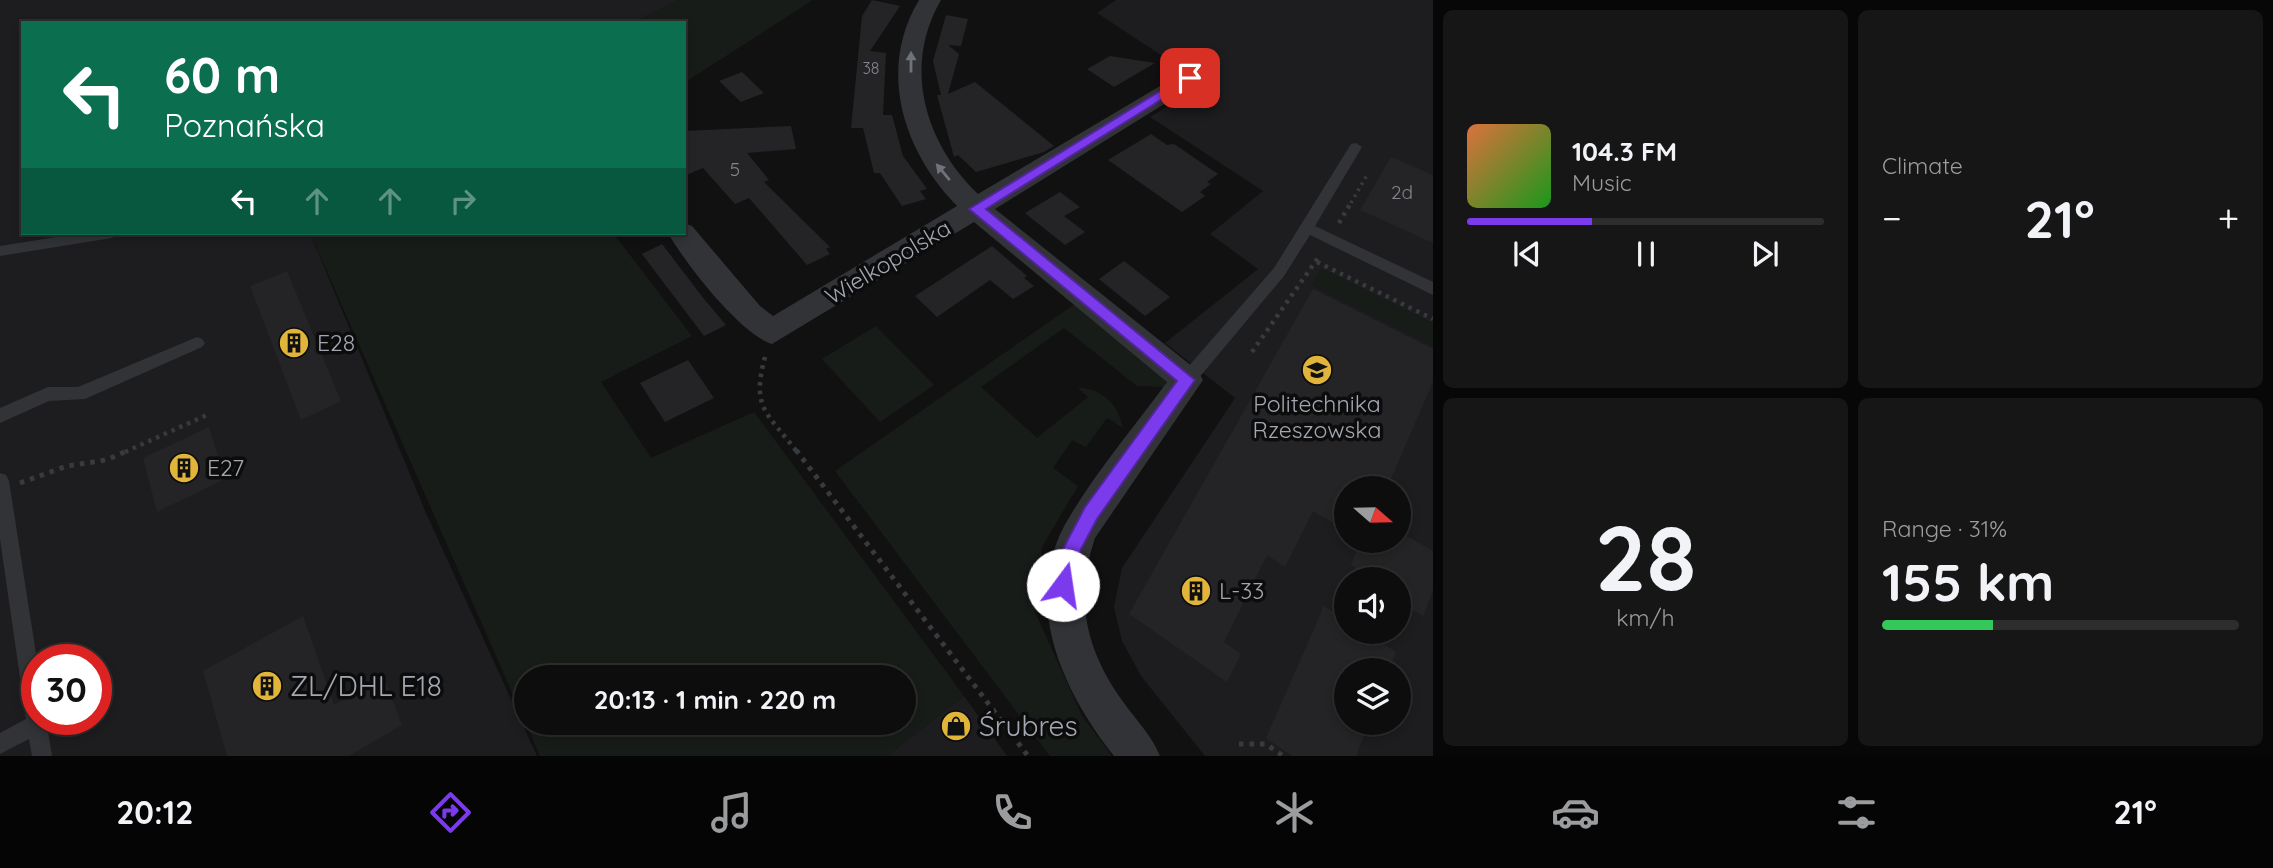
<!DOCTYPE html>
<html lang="en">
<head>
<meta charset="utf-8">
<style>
  body { margin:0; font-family:Quicksand,sans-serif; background:#161617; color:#f1f3f6; height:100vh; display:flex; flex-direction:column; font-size:26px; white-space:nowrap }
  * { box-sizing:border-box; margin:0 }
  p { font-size:23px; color:#9a9c9e }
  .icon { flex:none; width:38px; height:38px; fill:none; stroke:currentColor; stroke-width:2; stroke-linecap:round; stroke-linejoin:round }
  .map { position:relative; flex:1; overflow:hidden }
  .panel { display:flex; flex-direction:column; gap:10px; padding:10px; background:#070708; width:840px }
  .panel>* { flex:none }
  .hud { position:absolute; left:21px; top:21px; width:665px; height:214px; border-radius:0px; box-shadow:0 4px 10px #0003,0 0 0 2px #2d2d2e; background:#0b6e4f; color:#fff; overflow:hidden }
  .needle { width:46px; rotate:110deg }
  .fabs { position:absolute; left:1334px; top:476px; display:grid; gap:14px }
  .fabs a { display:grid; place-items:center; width:77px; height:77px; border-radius:50%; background:#0d0d0e; box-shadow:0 4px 10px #0003,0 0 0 2px #2d2d2e; font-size:35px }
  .speed { position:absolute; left:21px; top:644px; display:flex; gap:14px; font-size:35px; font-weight:700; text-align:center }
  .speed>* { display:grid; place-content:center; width:91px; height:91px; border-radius:50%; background:#0d0d0e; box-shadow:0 4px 10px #0003,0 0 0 2px #2d2d2e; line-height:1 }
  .speed .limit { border:10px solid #d22; background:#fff; color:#111 }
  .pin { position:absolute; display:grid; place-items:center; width:60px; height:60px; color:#fff; margin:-30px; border-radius:14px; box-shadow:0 4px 10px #0006 }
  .me { position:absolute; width:77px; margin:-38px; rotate:14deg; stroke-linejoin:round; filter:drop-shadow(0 0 5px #0008) }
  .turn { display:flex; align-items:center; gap:24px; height:147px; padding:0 28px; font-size:32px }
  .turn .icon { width:91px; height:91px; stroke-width:2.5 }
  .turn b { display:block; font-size:49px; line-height:60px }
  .lanes { display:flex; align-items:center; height:66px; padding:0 28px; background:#0003; justify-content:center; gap:35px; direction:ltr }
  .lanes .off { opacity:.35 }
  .big { font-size:52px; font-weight:700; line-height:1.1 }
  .panel .tile { flex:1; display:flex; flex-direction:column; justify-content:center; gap:10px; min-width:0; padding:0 24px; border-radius:10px; background:#161617 }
  .panel .dial { align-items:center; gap:0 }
  .dial b { font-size:91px; line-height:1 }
  .song { display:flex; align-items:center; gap:21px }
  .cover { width:84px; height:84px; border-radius:10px; background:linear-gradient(135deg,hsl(20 70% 55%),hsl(120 70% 35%)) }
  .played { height:7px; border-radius:4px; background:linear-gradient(90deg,#7c3aed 35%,#2d2d2e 35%) }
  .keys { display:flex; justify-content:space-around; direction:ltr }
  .heat { display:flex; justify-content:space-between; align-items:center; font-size:38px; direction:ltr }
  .charge { height:10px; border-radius:5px; background:linear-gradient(90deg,#34c759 31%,#2d2d2e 0) }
  .panel .tiles { flex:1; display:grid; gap:10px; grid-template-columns:repeat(2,1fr) }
  .trip { position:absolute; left:514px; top:665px; width:402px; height:70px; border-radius:35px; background:#0d0d0e; box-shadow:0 4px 10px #0003,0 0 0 2px #2d2d2e; font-weight:700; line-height:70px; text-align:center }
  .menu { display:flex; height:112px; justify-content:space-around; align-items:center; background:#050506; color:#9a9c9e }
  .menu .icon { width:49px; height:49px }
  .menu .active { color:#7c3aed }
  .menu b { font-size:32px; color:#f1f3f6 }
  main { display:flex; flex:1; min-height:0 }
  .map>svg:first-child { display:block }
  .built { fill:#1d1d1f; fill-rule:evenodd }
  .green { fill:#181c19; fill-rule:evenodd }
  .building { fill:#242426 }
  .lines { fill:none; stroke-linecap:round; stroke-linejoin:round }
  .path-far2 { stroke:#383a3e; stroke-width:3.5; stroke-dasharray:2.5 4.5; stroke-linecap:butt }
  .path-far1 { stroke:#383a3e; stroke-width:4.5; stroke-dasharray:3.5 5; stroke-linecap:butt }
  .path { stroke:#383a3e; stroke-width:5; stroke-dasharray:4.5 6; stroke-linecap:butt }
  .lane { fill:#323337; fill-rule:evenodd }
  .street { fill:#323337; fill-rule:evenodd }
  .oneway { fill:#70737b }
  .route { fill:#7c3aed; stroke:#51269a; stroke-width:2 }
  .labels { text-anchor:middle; stroke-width:7; stroke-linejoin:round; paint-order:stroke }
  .far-number-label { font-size:16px; fill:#82868e }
  .number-label { font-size:19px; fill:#82868e }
  .street-label { font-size:23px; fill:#a3a7b2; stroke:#0c0c0d }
  .poi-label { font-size:23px; fill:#a3a7b2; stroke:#0c0c0d; text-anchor:start }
  .near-poi-label { font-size:28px; fill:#a3a7b2; stroke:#0c0c0d; text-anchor:start }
</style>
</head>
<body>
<main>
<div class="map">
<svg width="1433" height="756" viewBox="0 0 1433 756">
  <rect width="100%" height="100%" fill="#111112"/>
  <g class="built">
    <path d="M0 0H679L632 23H23V233H310L426 513 537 756H0ZM37 660H96V719H37Z"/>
    <path d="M1116 0H1433V756H1205L1141 676 1122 641 1114 607 1122 568 1235 398 1165 343 1258 269 1210 234 1263 191 1150 117 1205 84 1097 13ZM1346 488H1398V541H1346ZM1346 579H1398V632H1346ZM1346 670H1398V723H1346Z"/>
    <path d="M964 696 1007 756H887Z"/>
  </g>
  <g class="green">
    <path d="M679 0H813L684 83V23H632Z"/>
    <path d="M310 233H613L692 336 601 382 651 458 754 412 964 696 887 756H540ZM905 677V723H527V677Z"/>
    <path d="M1321 268 1433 323V347L1311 286Z"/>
    <path d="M1079 301 1167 379 1164 387 1137 386 1064 328 981 387 1037 438 1088 397 1078 388C1103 388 1118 405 1123 428L1107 418 1086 447 1072 440 1053 468 1078 486 1042 547 1035 612 1082 716 1112 756H1050L835 471Z"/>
    <path d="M876 326 934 385 880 422 822 359Z"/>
  </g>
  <g class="building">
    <path d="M872 0 900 6 870 51 886 53 883 115H892L903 156 927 189 920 191 926 199 902 206 880 173H874L863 128H851L862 16Z"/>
    <path d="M946 15 968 19 961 46 948 45 959 54 948 94 975 82 1054 146 1044 152 976 172 958 155 954 157 937 95H941L933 61Z"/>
    <path d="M1110 56 1155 63 1114 87 1087 69Z"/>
    <path d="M742 72 764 93 741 102 719 81Z"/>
    <path d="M791 126 796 149 747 153 769 180 764 182 830 247 826 249 830 254 807 265 749 198 735 204 703 168 684 176V131Z"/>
    <path d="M1151 134 1167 145 1174 144 1218 174 1207 182 1211 184 1200 192 1205 196 1182 212 1108 160Z"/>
    <path d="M1391 157 1433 175V243L1360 210Z"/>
    <path d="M1060 192 1080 207 1064 216 1085 232 1065 245 1025 213Z"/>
    <path d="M662 244 704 299 726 325 704 336 642 254Z"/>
    <path d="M992 246 1027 276 1024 278 1034 286 1013 299 990 280 937 317 915 296Z"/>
    <path d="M1124 261 1170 297 1145 316 1099 279Z"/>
    <path d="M287 271 341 401 301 420 250 286Z"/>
    <path d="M1313 289 1433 349V382L1387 488H1346V530L1313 511 1285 567 1267 555 1224 642 1241 654 1227 682 1129 614Z"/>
    <path d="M688 360 714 398 665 422 640 383Z"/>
    <path d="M209 427 225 479 157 512 143 458Z"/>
    <path d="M1398 531 1433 551V591L1423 616 1398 601V579H1375L1351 565 1360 541H1398Z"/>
    <path d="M1324 606 1346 620V632H1364L1396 652 1389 670H1346V723H1369L1356 756H1292L1266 738Z"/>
    <path d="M303 616 334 705 383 675 402 725 349 756H227L203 671Z"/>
  </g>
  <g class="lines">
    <path class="path-far2" d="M1351 203 1367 175"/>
    <g class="path-far1">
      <path d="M1339 223 1352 201"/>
      <path d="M1317 262 1433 319"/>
      <path d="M1252 352 1320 255"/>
      <path d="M765 357C751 409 767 412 797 452"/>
      <path d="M125 452 209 414"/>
    </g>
    <g class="path">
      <path d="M796 450 1028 756"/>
      <path d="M20 483 67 466 106 460 129 450"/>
      <path d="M1239 744H1266L1283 756"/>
    </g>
    <g class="lane">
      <path d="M1356 143 1362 147 1315 226 1433 282V295L1310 235 1284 276 1193 385H1181L1179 380 1181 375 1274 268 1351 144Z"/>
      <path d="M81 233H119L112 238 0 256V246Z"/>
      <path d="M197 337 202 339 205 343 202 347 85 399 49 401 0 423V408L48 387H78Z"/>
      <path d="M0 473 6 475 9 481 37 660V719H46L52 756H32L29 739 0 754V733L26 719 0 539Z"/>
    </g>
    <path class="street" d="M919 0H941C902 67 925 143 978 194L1182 73H1198L1202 78 1198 83 995 209 1198 371 1203 380 1095 538C1074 600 1086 651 1124 703 1137 721 1152 736 1160 756H1114C1061 689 1019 597 1070 516 1098 469 1135 426 1167 382L974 222 772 344C740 334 685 263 668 233H684V223L692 226 760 306 773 316 957 206C903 151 877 70 919 0Z"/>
  </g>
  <defs><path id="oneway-solid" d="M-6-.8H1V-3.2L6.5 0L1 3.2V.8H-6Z" transform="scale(1.75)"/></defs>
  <g class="oneway">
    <use href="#oneway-solid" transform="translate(911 62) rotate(-90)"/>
    <use href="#oneway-solid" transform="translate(943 172) rotate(-130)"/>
  </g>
  <path class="route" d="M1186 75 1196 78 986 209 1195 380 1097 519 1081 549 1070 591 1063 594 1057 591 1054 585 1064 547 1085 507 1177 381 969 209Z"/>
  <defs>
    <g id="building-disc" transform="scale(1.575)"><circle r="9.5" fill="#e1b43a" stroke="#0c0c0d"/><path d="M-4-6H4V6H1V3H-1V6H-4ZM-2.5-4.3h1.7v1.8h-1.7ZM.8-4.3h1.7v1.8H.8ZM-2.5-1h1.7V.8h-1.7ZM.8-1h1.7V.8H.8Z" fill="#111"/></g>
    <g id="university-disc" transform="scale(1.575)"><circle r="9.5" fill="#e1b43a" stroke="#0c0c0d"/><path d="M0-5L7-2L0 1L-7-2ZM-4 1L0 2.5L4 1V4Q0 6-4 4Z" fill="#111"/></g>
    <g id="shop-disc" transform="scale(1.575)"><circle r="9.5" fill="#e1b43a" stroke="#0c0c0d"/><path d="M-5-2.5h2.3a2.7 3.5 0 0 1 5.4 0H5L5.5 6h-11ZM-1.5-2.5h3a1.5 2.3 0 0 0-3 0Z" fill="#111"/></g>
  </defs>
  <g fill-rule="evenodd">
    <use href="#building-disc" x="294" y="343"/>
    <use href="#university-disc" x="1317" y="370"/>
    <use href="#building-disc" x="184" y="468"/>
    <use href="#building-disc" x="1196" y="591"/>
    <use href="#building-disc" x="267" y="686"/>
    <use href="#shop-disc" x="956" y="726"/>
  </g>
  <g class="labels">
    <g class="far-number-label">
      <text x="871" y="74">38</text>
    </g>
    <g class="number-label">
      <text x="735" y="176">5</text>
      <text x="1402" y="199">2d</text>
    </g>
    <g class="street-label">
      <text transform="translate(888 262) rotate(-31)" y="8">Wielkopolska</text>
    </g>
    <g class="poi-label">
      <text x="317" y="351">E28</text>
      <text x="1317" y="412" text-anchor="middle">Politechnika<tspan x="1317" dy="26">Rzeszowska</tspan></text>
      <text x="207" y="476">E27</text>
      <text x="1219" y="599">L-33</text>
    </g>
    <g class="near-poi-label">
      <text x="290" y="696">ZL/DHL E18</text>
      <text x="979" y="736">Śrubres</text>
    </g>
  </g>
</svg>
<div class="fabs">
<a><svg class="needle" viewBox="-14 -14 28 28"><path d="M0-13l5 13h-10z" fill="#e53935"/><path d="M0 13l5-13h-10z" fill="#9a9c9e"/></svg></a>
<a><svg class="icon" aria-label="sound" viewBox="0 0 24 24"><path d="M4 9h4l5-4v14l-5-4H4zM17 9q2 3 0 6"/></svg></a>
<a><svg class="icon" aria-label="layers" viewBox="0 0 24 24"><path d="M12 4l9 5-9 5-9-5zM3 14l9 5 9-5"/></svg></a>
</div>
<div class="speed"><div class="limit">30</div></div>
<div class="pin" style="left:1190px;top:78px;background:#d93025"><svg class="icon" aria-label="arrive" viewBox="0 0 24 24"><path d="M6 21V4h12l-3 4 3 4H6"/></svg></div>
<svg class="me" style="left:1063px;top:585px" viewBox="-20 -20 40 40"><circle r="19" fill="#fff"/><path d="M0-13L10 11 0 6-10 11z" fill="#7c3aed"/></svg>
<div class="trip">20:13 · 1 min · 220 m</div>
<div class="hud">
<div class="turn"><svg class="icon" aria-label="left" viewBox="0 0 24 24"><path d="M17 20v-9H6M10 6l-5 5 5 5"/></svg><div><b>60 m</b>Poznańska</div></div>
<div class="lanes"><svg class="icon" aria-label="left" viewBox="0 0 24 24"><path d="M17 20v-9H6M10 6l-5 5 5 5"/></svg><svg class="icon off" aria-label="ahead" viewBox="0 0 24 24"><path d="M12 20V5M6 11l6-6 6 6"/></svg><svg class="icon off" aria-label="ahead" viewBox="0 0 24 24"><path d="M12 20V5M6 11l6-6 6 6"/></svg><svg class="icon off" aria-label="right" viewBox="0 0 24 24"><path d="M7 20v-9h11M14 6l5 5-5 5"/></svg></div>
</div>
</div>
<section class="panel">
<div class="tiles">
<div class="tile">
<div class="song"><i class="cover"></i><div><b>104.3 FM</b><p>Music</p></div></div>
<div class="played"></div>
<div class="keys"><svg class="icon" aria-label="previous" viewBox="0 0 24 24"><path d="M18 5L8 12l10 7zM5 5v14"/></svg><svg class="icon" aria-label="pause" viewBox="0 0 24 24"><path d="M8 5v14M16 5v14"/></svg><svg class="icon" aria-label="next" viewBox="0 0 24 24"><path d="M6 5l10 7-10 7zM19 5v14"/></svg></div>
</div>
<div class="tile"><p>Climate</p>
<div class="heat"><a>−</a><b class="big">21°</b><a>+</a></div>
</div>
<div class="tile dial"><b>28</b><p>km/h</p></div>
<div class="tile"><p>Range · 31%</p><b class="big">155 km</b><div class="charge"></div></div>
</div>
</section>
</main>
<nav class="menu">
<b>20:12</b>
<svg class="icon active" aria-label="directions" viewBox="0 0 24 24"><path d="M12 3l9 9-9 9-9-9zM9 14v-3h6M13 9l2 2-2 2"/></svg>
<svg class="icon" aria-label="music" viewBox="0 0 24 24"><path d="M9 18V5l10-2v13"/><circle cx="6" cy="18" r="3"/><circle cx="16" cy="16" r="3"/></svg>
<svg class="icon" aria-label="phone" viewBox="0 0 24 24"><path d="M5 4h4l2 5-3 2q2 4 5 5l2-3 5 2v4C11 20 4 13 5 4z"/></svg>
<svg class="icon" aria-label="climate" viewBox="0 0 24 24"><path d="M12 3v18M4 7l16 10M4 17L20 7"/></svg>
<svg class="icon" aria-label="car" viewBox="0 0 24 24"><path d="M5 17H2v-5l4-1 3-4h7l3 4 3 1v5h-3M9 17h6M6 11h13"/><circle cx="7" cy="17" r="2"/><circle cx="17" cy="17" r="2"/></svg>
<svg class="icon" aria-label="filters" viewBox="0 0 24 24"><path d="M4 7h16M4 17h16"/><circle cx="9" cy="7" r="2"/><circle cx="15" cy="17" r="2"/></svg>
<b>21°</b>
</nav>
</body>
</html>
